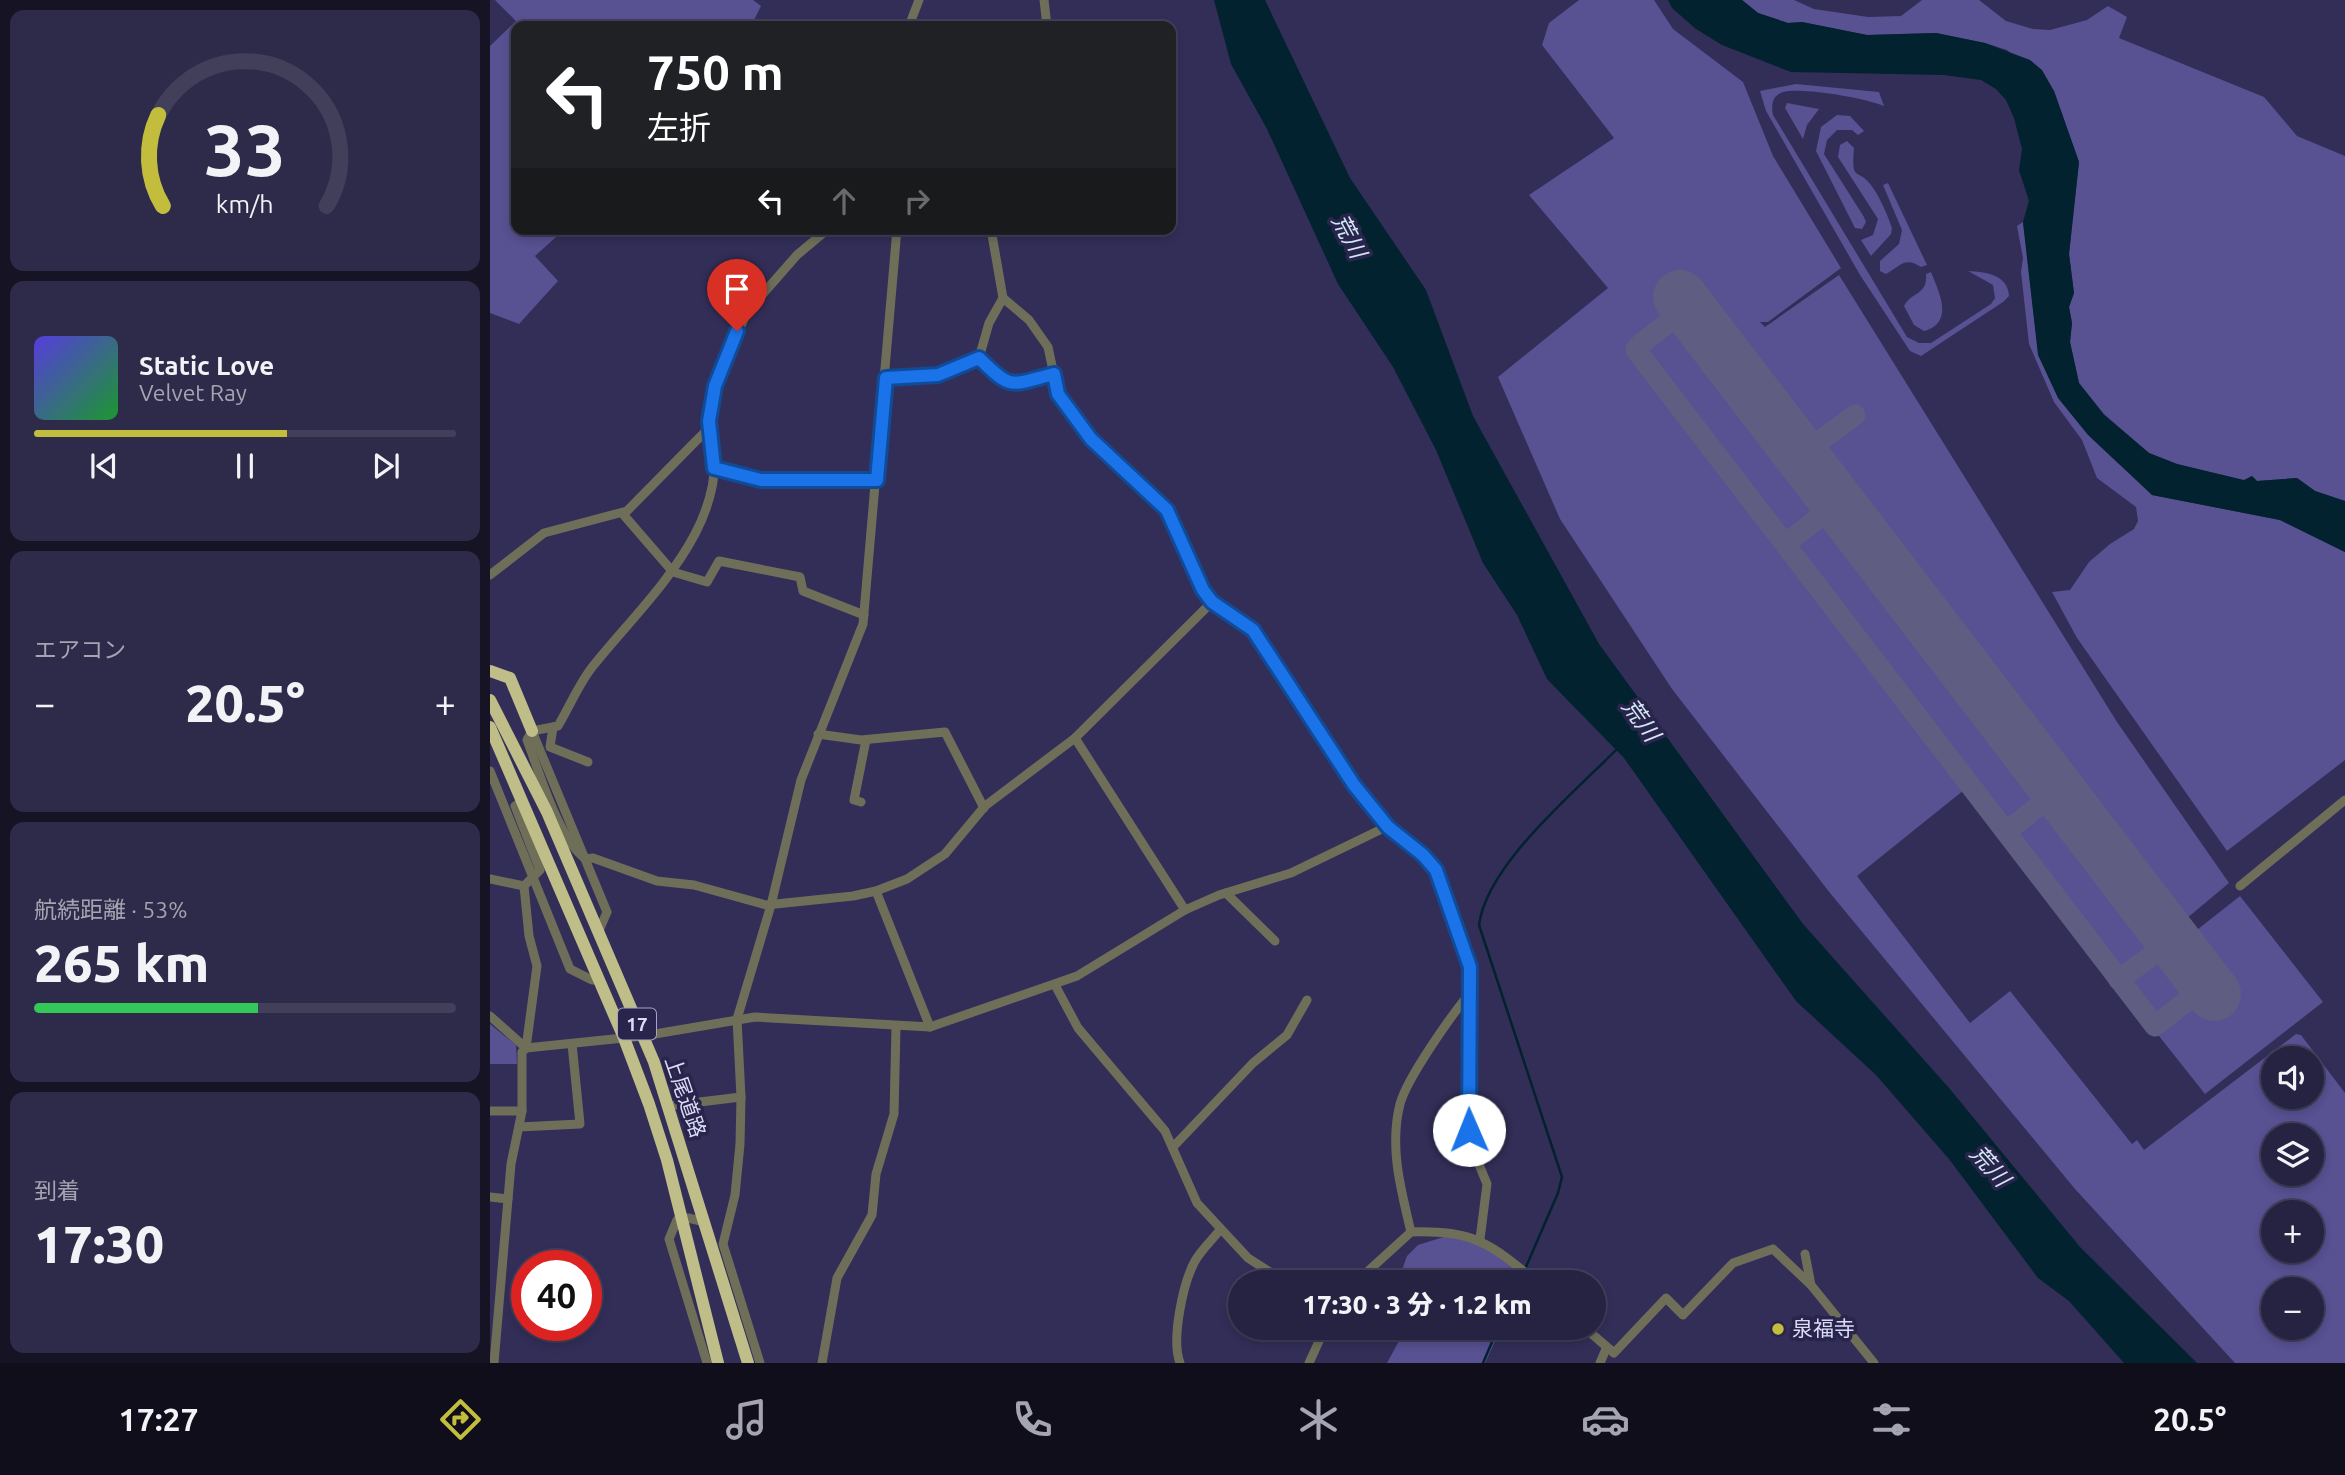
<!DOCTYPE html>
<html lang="ja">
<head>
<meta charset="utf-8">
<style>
  body { margin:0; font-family:Ubuntu,"Noto Sans JP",sans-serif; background:#2e2a49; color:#f1f3f6; height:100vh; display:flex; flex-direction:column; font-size:26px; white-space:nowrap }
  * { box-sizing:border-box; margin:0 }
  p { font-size:23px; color:#a4a4b2 }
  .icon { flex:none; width:38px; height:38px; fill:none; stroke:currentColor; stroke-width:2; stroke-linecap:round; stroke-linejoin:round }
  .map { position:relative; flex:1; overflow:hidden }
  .side { display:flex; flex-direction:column; gap:10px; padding:10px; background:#151324; width:490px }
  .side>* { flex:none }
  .banner { position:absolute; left:21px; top:21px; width:665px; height:214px; border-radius:14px; box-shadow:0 4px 10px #0003,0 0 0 2px #423f5b; background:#202124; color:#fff; overflow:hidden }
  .controls { position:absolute; left:1771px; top:1046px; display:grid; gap:14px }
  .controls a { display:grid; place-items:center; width:63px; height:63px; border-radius:50%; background:#262242; box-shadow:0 4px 10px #0003,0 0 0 2px #423f5b; font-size:35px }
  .speed { position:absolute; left:21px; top:1250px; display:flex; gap:14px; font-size:35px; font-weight:700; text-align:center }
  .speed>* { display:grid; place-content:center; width:91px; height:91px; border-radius:50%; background:#262242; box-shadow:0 4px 10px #0003,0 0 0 2px #423f5b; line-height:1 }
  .speed .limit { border:10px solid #d22; background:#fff; color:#111 }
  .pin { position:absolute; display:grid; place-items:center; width:60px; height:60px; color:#fff; margin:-72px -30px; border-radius:50% 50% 50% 0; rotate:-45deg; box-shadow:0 0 7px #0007 }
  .pin .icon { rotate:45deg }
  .me { position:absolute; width:77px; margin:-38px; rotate:359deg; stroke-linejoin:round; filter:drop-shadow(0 0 5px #0008) }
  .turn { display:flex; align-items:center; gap:24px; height:147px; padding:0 21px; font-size:32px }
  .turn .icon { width:91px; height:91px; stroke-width:2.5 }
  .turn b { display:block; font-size:49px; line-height:60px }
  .lanes { display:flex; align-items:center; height:66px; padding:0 21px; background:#0003; justify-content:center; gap:35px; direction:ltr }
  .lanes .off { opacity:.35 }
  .big { font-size:52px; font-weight:800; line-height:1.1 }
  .side .tile { flex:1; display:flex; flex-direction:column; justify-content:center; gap:10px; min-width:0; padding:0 24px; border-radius:14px; background:#2e2a49 }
  .side .dial { align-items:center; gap:0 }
  .dial svg { height:182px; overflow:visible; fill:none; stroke:#423f5b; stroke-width:7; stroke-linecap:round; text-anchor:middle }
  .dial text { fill:#f1f3f6; stroke:none }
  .song { display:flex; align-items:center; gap:21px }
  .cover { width:84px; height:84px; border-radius:10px; background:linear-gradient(135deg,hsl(250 70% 55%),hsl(130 70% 35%)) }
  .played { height:7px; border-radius:4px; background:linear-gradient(90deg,#c3bd3e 60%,#423f5b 60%) }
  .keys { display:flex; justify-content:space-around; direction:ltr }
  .heat { display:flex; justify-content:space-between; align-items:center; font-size:38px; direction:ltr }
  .charge { height:10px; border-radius:5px; background:linear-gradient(90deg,#34c759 53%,#423f5b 0) }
  .trip { position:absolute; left:738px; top:1270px; width:378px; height:70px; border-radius:35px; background:#262242; box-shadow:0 4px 10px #0003,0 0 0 2px #423f5b; font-weight:800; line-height:70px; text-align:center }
  .menu { display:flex; height:112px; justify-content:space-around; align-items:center; background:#0f0e1a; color:#a4a4b2 }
  .menu .icon { width:49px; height:49px }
  .menu .on { color:#c3bd3e }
  .menu b { font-size:32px; color:#f1f3f6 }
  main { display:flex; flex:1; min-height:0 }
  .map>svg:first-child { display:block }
  .green { fill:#585192; fill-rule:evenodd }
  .water { fill:#01222e }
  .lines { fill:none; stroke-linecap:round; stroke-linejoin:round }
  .stream { stroke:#01222e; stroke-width:2.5 }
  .taxiway { stroke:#605d83; stroke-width:21 }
  .runway { stroke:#605d83; stroke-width:54 }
  .minor { stroke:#6f6f59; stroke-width:9 }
  .highway { stroke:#bfbe88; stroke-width:12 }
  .route-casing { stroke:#114b97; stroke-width:18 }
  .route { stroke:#1a73e8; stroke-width:12 }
  .poi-dot { fill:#c3bd3e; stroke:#29244c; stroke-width:2.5 }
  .labels { text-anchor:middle; stroke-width:7; stroke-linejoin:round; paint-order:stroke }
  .shield { fill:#29244c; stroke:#a6a4c2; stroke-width:2 }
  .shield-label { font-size:19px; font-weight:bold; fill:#dbdbf5 }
  .street-label { font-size:21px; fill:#dbdbf5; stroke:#29244c }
  .poi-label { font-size:21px; fill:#dbdbf5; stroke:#29244c; text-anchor:start }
  .water-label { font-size:23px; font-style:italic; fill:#d2e9f3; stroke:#29244c }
</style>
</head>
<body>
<main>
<section class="side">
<div class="tile dial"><svg viewBox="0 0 100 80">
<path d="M14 69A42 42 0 1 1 86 69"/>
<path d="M14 69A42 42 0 0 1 12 29" stroke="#c3bd3e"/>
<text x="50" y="56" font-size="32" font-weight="700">33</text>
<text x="50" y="72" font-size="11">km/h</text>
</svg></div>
<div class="tile">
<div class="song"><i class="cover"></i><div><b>Static Love</b><p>Velvet Ray</p></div></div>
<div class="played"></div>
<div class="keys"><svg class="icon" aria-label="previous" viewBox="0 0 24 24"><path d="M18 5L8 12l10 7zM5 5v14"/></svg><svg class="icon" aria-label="pause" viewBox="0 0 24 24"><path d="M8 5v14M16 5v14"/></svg><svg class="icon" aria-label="next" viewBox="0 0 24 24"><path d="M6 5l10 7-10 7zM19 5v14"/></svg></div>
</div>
<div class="tile"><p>エアコン</p>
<div class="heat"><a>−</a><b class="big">20.5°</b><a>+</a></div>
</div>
<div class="tile"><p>航続距離 · 53%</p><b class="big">265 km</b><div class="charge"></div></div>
<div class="tile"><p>到着</p><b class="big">17:30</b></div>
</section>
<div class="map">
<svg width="1855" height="1363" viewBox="0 0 1855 1363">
  <rect width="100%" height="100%" fill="#322e58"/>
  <g class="green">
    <path d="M5 0H263L271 6 261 26H26V229H75L45 256 68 281 29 324 0 313V46L26 21Z"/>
    <path d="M1089 0H1164L1183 29 1253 82 1283 156 1351 268 1278 322H1270L1275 327 1349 275 1627 722 1739 883 1690 924 1199 287 1177 302 1183 310 1136 347 1474 790 1367 876 1480 1023 1520 991 1642 1144 1647 1140 1654 1150 1806 1034 1811 1035 1855 1093V1363H1745L1585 1189 1340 893 1182 689 1070 519 1008 377 1118 288 1039 195 1124 138 1052 45 1059 23ZM1783 1059H1822V1097H1783ZM1783 1136H1822V1174H1783ZM1783 1213H1822V1251H1783ZM1783 1290H1822V1328H1783Z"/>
    <path d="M1252 0H1304L1324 9 1378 17 1411 16 1432 0H1489L1516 21 1543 29 1560 30 1597 20 1618 6 1637 17 1629 38 1774 97 1807 136 1855 156V501L1825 491 1807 478 1767 481 1762 476 1754 481 1687 464 1659 453 1614 414 1589 383 1580 342 1582 323 1579 307 1584 293 1579 254 1589 162 1564 91 1517 50 1495 43 1446 33 1377 35 1312 22 1298 23 1268 13Z"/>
    <path d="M1306 84 1389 92 1394 106C1375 98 1312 87 1293 92 1282 96 1281 105 1283 115L1417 337 1429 343H1441L1501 304 1505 298 1503 285 1478 271C1495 272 1518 274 1519 296L1513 302 1431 356 1420 351 1370 275 1276 111 1270 91Z"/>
    <path d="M1297 103 1329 109 1317 125 1313 139 1295 108Z"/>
    <path d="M1347 115 1360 116 1374 131 1368 135 1362 130H1347L1337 140 1334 154 1374 217 1376 222 1372 229 1365 228 1326 151 1331 127Z"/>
    <path d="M1357 141 1364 148C1361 184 1368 167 1381 185 1390 197 1397 214 1402 228L1401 234 1381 256 1371 240 1383 235 1388 219 1348 157 1350 145Z"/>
    <path d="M1398 183 1437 265 1431 267C1415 256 1410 266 1396 274L1390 271V261L1409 244 1412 230 1393 185Z"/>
    <path d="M1533 222 1546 333 1662 495 1790 520 1855 552V760L1737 851 1587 638 1562 592 1580 590 1599 562 1620 544 1644 529 1648 521 1646 507 1607 478 1592 440 1564 402 1539 344 1531 272 1533 258 1527 226Z"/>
    <path d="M1441 272C1449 292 1465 323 1434 331L1424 325 1414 306C1421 292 1438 295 1436 274Z"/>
    <path d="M1192 322 1332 507 1296 536 1155 350Z"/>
    <path d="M1341 518 1553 793 1518 820 1304 547Z"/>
    <path d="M1562 808 1664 944 1630 970 1527 832Z"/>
    <path d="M1750 896 1833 1002 1715 1094 1665 1031 1708 1000 1715 1006 1739 985 1698 937Z"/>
    <path d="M1674 957 1701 990 1667 1017 1639 985Z"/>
    <path d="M0 1024 26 1045 27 1064H0Z"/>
    <path d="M966 1233 990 1239 1037 1274 1033 1283H894L912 1270 917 1256 928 1245Z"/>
    <path d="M916 1328H1011L995 1363H897Z"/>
  </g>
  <g class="water">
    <path d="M724 0H775L860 178 936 290 983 416 1109 644 1313 924 1459 1088 1590 1247 1707 1363H1634L1579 1301 1548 1278 1459 1159 1386 1075 1306 1001 1134 758 1057 679 1027 615 993 563 946 450 903 367 848 284 777 129 741 64Z"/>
    <path d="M1178 0H1252L1268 13 1298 23 1312 22 1377 35 1446 33 1495 43 1540 60 1552 70 1564 91 1589 162 1579 254 1584 293 1579 307 1582 323 1580 342 1589 383 1614 415 1659 453 1687 464 1754 480 1762 476 1767 481 1807 478 1825 491 1855 501V552L1790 520 1662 495 1598 435 1568 398 1548 355 1533 222 1539 201 1529 170 1532 149 1524 118 1516 100 1506 89 1491 80 1454 75 1301 72 1232 45 1206 29 1182 8Z"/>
  </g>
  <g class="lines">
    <g class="stream">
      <path d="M1029 1283 1068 1193 1072 1177 989 925C997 864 1085 792 1128 748"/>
      <path d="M993 1363 1008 1328"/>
    </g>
    <g class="taxiway">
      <path d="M1198 307 1152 343 1146 349 1149 354 1665 1026 1717 985"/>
      <path d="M1311 455 1365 415"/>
      <path d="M1295 544 1348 503"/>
      <path d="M1516 832 1568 791"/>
      <path d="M1629 980 1682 940"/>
    </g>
    <path class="runway" d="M1190 297 1724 994"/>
    <g class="minor">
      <path d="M554 0 557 26"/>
      <path d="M419 26 429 0"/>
      <path d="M513 298 539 320 558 347 568 394 576 407 601 439 677 510 713 590 722 602 763 630 864 785 898 826 933 855 946 870 980 967 979 1130 981 1145 997 1184 990 1239"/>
      <path d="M489 358 499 323 513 298 501 229"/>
      <path d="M489 358C522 391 520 385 564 374"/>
      <path d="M396 378 448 375 489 358"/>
      <path d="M224 468 271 480H387"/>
      <path d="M132 513 183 572 217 582 229 561 310 577 313 591 374 615"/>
      <path d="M0 575 54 533 137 511 202 445 214 433 219 421 225 386 257 312 307 255 338 229"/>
      <path d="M63 727 60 747 98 762"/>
      <path d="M42 731 37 740C49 771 69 841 96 859L103 858 167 881 204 885 276 905 363 896 386 891 417 879 455 854 495 806 585 738 722 602"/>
      <path d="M328 734 371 740 455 732 494 808"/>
      <path d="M585 738 695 910"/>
      <path d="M0 771 80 969 102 980H108"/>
      <path d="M371 802 364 800 376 740"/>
      <path d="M0 879 34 886"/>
      <path d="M1750 886 1855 800"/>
      <path d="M386 891 440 1027"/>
      <path d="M736 893 785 941"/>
      <path d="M108 933 117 912 42 731 68 726C80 706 88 685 103 666 158 597 249 520 219 421"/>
      <path d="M565 985 588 1028 675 1131 707 1203 758 1258 797 1283"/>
      <path d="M0 1016 36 1048 153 1036 265 1017 440 1027 587 976 695 910 729 895 801 873 898 826"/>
      <path d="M185 1105 251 1097"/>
      <path d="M0 1111H32"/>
      <path d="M29 1127 90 1124 82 1044"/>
      <path d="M684 1146 763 1063 797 1035 817 1000"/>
      <path d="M0 1197 18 1199"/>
      <path d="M215 1222 198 1218 187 1220 179 1239 217 1363"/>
      <path d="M921 1232C911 1190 899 1147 910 1104 917 1078 961 1016 979 994"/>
      <path d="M1315 1254 1321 1285"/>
      <path d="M865 1283 921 1232C985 1230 1001 1244 1048 1283"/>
      <path d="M1095 1328 1124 1353 1176 1298 1193 1315 1243 1263 1283 1249 1321 1285 1384 1363"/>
      <path d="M4 1363 21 1164 32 1111V1052L36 1048 47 966 39 936 34 886 50 870 25 806 28 804"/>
      <path d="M270 1363 233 1244 245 1195 250 1144 251 1097 247 1019 281 905 311 780 373 624 407 229"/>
      <path d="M332 1363 347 1278 382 1215 386 1174 404 1114 406 1027"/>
      <path d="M690 1363C681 1339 693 1283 705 1261 711 1250 722 1240 730 1230"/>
      <path d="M819 1363 835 1328"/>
      <path d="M1110 1363 1116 1349"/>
    </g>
    <g class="highway">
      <path d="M0 671 20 678 42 731"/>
      <path d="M0 700 57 812 164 1062 258 1363"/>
      <path d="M0 727 134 1038 159 1104 177 1160 228 1363"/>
    </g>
  </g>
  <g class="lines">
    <g class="route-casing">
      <path id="route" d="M247 331 225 386 219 421 224 468 271 480H387L396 378 448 375 489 358C522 391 520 385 564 374L568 394 601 439 677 510 713 590 722 602 763 630 864 785 898 827 933 855 946 870 980 967 979 1130"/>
    </g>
    <use href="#route" class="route"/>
  </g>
  <circle class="poi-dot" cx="1288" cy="1329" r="7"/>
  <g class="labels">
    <rect class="shield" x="128" y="1008.5" width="38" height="31" rx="5"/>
    <g class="shield-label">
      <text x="147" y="1031">17</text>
    </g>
    <g class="street-label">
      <text transform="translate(195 1097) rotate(71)" y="7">上尾道路</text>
    </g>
    <g class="poi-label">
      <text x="1302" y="1336">泉福寺</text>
    </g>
    <g class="water-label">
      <text transform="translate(859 236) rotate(62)" y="8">荒川</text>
      <text transform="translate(1151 720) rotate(54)" y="8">荒川</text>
      <text transform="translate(1500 1166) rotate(48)" y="8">荒川</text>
    </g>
  </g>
</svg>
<div class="controls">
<a><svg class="icon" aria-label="sound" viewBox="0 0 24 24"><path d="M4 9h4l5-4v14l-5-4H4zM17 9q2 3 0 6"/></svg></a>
<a><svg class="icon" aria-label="layers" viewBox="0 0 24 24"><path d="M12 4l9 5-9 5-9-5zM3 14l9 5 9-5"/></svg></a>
<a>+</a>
<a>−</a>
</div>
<div class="speed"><div class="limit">40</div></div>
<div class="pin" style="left:247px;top:331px;background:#d93025"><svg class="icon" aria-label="arrive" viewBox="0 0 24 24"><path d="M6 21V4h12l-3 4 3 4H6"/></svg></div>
<svg class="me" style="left:979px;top:1130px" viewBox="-20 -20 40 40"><circle r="19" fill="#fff"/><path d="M0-13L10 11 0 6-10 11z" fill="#1a73e8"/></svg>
<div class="trip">17:30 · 3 分 · 1.2 km</div>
<div class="banner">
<div class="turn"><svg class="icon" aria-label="left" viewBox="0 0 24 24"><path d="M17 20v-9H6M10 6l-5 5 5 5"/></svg><div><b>750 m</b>左折</div></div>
<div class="lanes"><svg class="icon" aria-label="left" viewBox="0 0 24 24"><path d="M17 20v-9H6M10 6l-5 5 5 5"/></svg><svg class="icon off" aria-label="ahead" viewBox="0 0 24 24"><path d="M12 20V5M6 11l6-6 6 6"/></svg><svg class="icon off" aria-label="right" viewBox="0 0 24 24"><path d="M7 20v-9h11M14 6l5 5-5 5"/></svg></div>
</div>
</div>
</main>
<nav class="menu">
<b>17:27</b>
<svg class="icon on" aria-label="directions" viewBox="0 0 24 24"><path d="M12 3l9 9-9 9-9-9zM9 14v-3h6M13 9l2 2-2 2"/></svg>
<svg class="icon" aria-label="music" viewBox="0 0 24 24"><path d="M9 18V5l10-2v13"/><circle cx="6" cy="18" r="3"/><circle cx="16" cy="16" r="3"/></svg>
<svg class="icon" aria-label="phone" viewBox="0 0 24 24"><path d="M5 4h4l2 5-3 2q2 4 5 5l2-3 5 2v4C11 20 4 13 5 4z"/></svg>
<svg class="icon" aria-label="climate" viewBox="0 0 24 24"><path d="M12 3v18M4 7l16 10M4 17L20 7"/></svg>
<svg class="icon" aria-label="car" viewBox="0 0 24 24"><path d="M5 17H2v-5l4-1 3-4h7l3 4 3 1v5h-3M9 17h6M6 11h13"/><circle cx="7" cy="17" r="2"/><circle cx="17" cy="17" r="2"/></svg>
<svg class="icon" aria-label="filters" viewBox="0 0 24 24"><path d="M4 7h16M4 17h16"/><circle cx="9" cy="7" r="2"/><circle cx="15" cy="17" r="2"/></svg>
<b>20.5°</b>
</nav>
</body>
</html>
